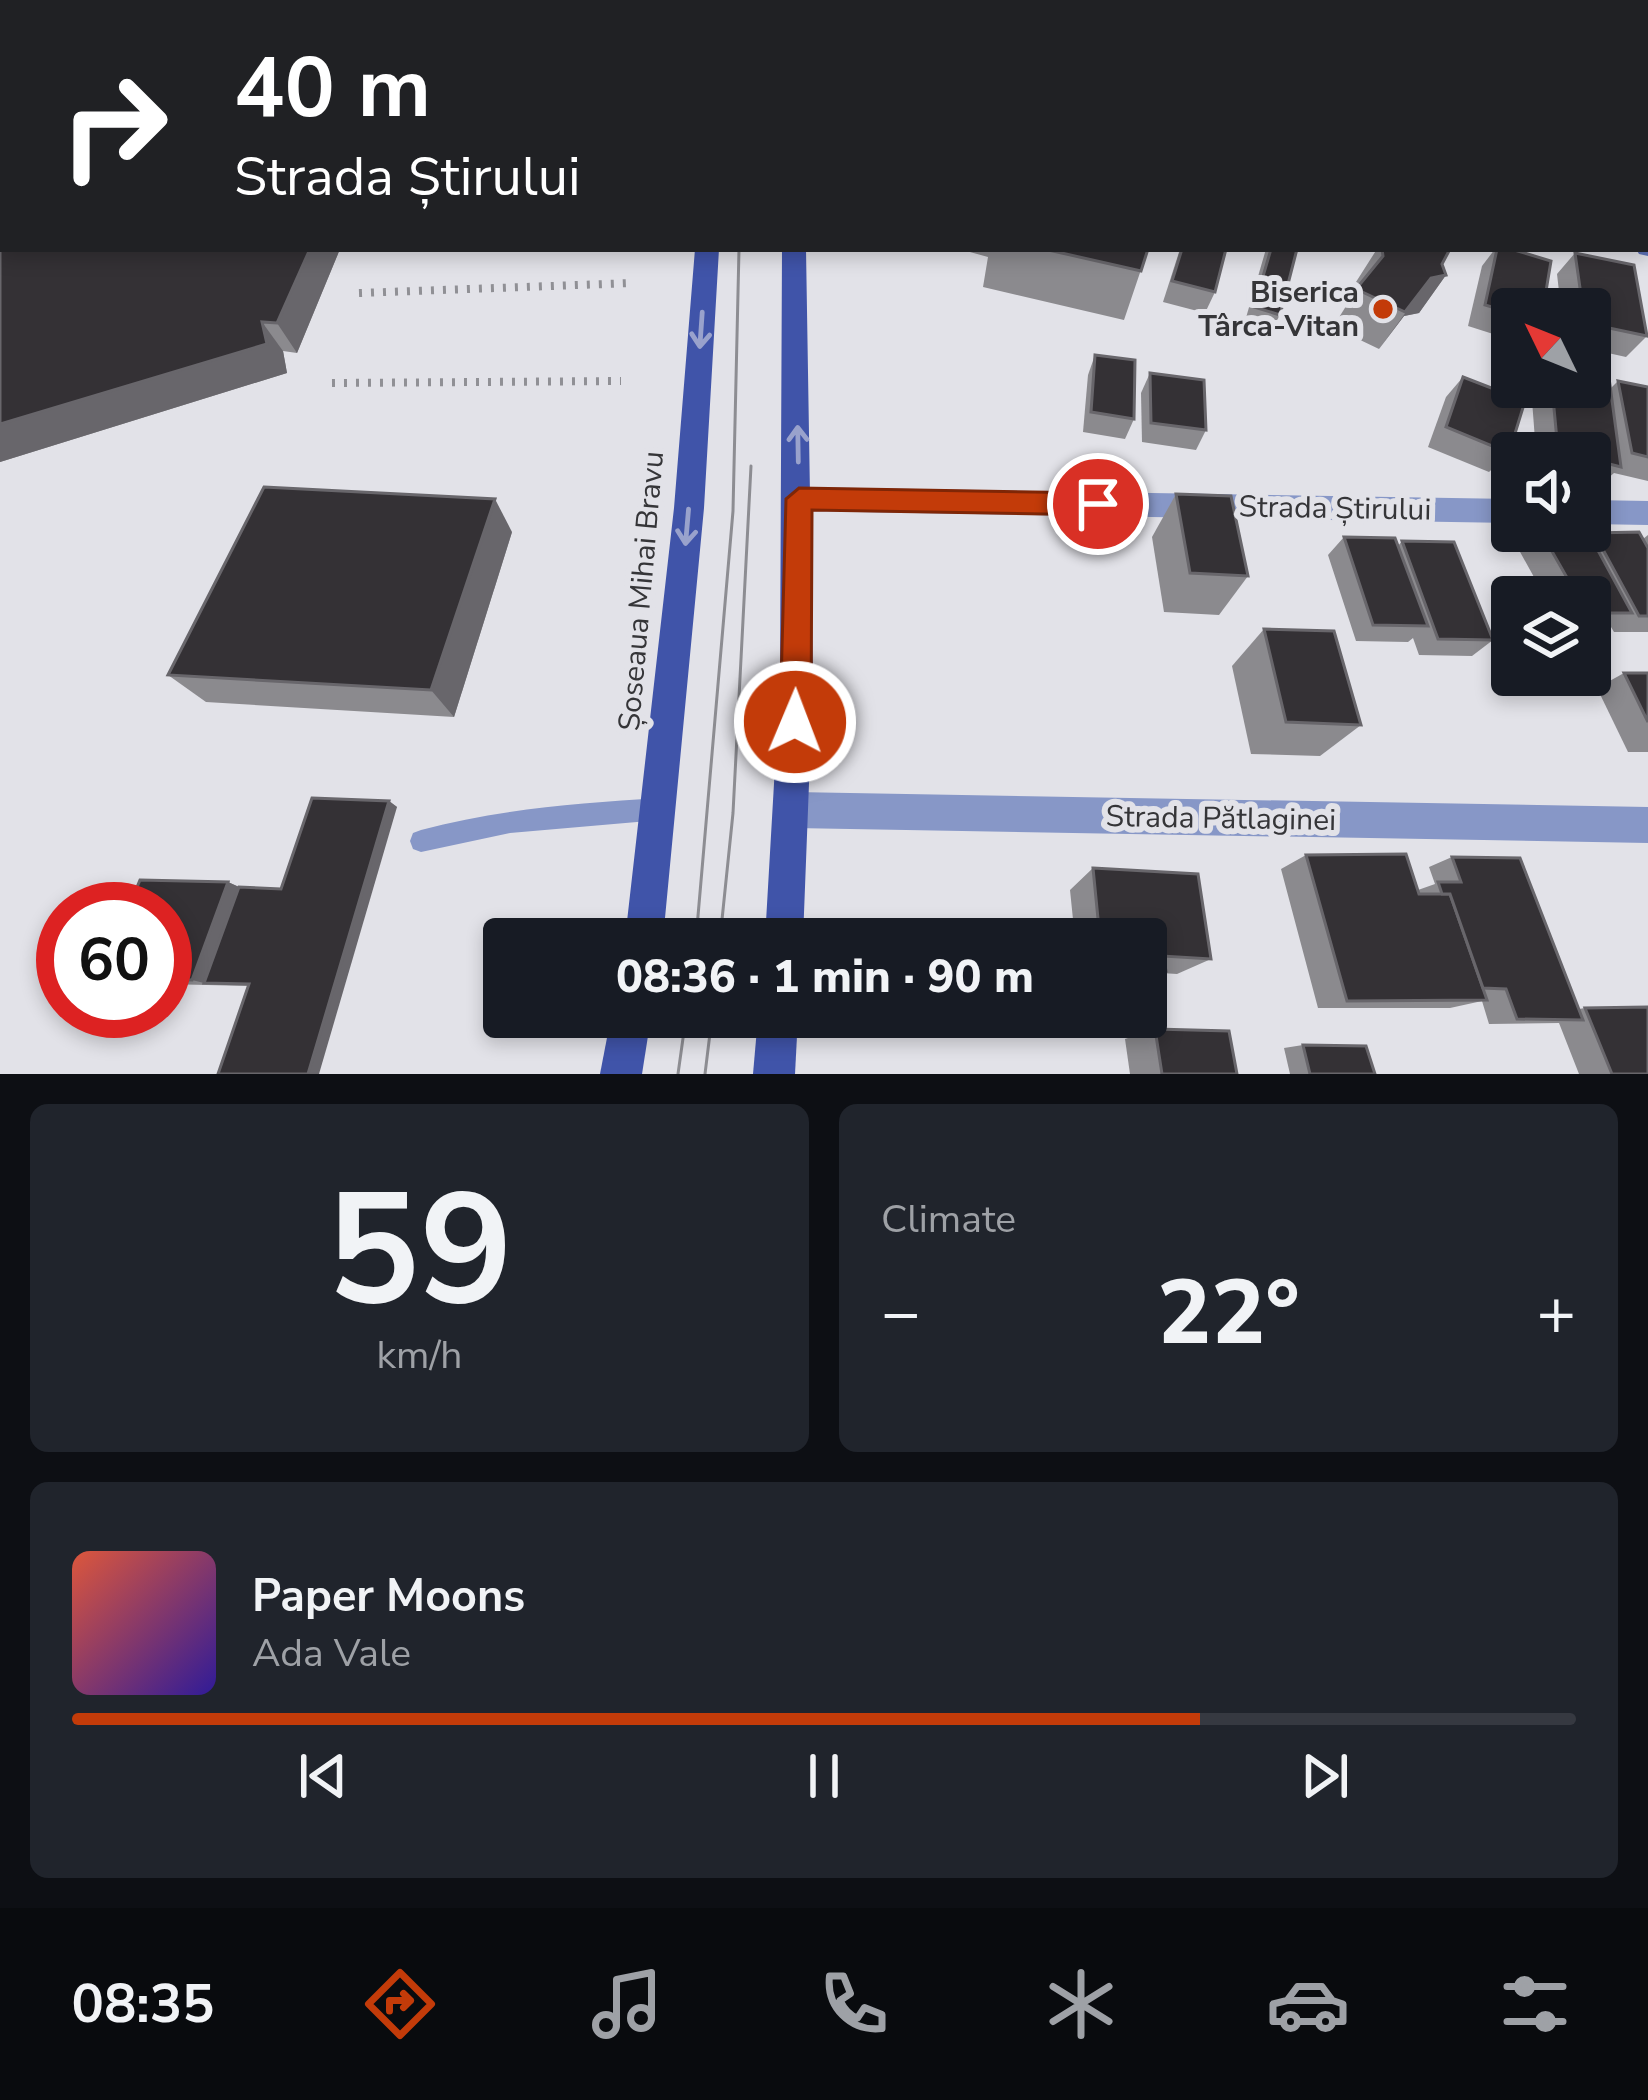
<!DOCTYPE html>
<html lang="en">
<head>
<meta charset="utf-8">
<style>
  body { margin:0; font-family:"Nunito Sans",sans-serif; background:#20242c; color:#f1f3f6; height:100vh; display:flex; flex-direction:column; font-size:45px; white-space:nowrap }
  * { box-sizing:border-box; margin:0 }
  p { font-size:39px; color:#9ea1a6 }
  .icon { flex:none; width:66px; height:66px; fill:none; stroke:currentColor; stroke-width:2; stroke-linecap:round; stroke-linejoin:round }
  .map { position:relative; height:1074px; overflow:hidden }
  .side { display:flex; flex-direction:column; gap:30px; padding:30px; background:#0d0f14; flex:1 }
  .side>* { flex:none }
  .guide { position:absolute; left:0px; top:0px; width:1650px; height:252px; box-shadow:0 6px 18px #0003; background:#202124; color:#fff; overflow:hidden }
  .needle { width:78px; rotate:313deg }
  .controls { position:absolute; left:1491px; top:288px; display:grid; gap:24px }
  .controls a { display:grid; place-items:center; width:120px; height:120px; border-radius:12px; background:#171b24; box-shadow:0 6px 18px #0003; font-size:60px }
  .speed { position:absolute; left:36px; top:882px; display:flex; gap:24px; font-size:60px; font-weight:700; text-align:center }
  .speed>* { display:grid; place-content:center; width:156px; height:156px; border-radius:50%; background:#171b24; box-shadow:0 6px 18px #0003; line-height:1 }
  .speed .limit { border:18px solid #d22; background:#fff; color:#111 }
  .pin { position:absolute; display:grid; place-items:center; width:102px; height:102px; color:#fff; margin:-51px; border:6px solid #fff; border-radius:50%; box-shadow:0 3px 12px #0007 }
  .me { position:absolute; width:132px; margin:-66px; rotate:1deg; stroke-linejoin:round; filter:drop-shadow(0 0 9px #0008) }
  .turn { display:flex; align-items:center; gap:42px; height:252px; padding:0 36px; font-size:54px }
  .turn .icon { width:156px; height:156px; stroke-width:2.5 }
  .turn b { display:block; font-size:84px; line-height:102px }
  .big { font-size:90px; font-weight:800; line-height:1.1 }
  .side .widget { flex:1; display:flex; flex-direction:column; justify-content:center; gap:18px; min-width:0; padding:0 42px; border-radius:18px; background:#20242c }
  .side .dial { align-items:center; gap:0 }
  .dial b { font-size:156px; line-height:1 }
  .song { display:flex; align-items:center; gap:36px }
  .cover { width:144px; height:144px; border-radius:18px; background:linear-gradient(135deg,hsl(10 70% 55%),hsl(250 70% 35%)) }
  .played { height:12px; border-radius:6px; background:linear-gradient(90deg,#c33b09 75%,#363941 75%) }
  .keys { display:flex; justify-content:space-around; direction:ltr }
  .heat { display:flex; justify-content:space-between; align-items:center; font-size:66px; direction:ltr }
  .side .tiles { flex:1; display:grid; gap:30px; grid-template-columns:1fr 1fr }
  .widget:last-child { grid-column:span 2 }
  .trip { position:absolute; left:483px; top:918px; width:684px; height:120px; border-radius:12px; background:#171b24; box-shadow:0 6px 18px #0003; font-weight:800; line-height:120px; text-align:center }
  .tab-bar { display:flex; height:192px; justify-content:space-around; align-items:center; background:#090b0e; color:#9ea1a6 }
  .tab-bar .icon { width:84px; height:84px }
  .tab-bar .active { color:#c33b09 }
  .tab-bar b { font-size:54px; color:#f1f3f6 }
  .map>svg:first-child { display:block }
  .lines { fill:none; stroke-linecap:round; stroke-linejoin:round }
  .path { stroke:#909095; stroke-width:8; stroke-dasharray:3 9; stroke-linecap:butt }
  .service { fill:#8797c7; fill-rule:evenodd }
  .minor { fill:#8797c7; fill-rule:evenodd }
  .secondary { fill:#5d71b6; fill-rule:evenodd }
  .primary { fill:#4054a9; fill-rule:evenodd }
  .tram { stroke:#8d8d92; stroke-width:3 }
  .wall { fill:#8b8a8e }
  .shaded-wall { fill:#68666b }
  .building { fill:#343135; stroke:#68666b; stroke-width:3 }
  .oneway { stroke:#99a2cc }
  .route { fill:#c33b09; stroke:#7f2606; stroke-width:3 }
  .poi-dot { fill:#c33b09; stroke:#e2e2e8; stroke-width:4.5 }
  .labels { text-anchor:middle; stroke-width:12; stroke-linejoin:round; paint-order:stroke }
  .poi-label { font-size:30px; font-weight:bold; fill:#353538; stroke:#e2e2e8; text-anchor:end }
  .street-label { font-size:30px; fill:#353538; stroke:#e2e2e8 }
</style>
</head>
<body>
<div class="map">
<svg width="1648" height="1074" viewBox="0 0 1648 1074">
  <rect width="100%" height="100%" fill="#e2e2e8"/>
  <g class="lines">
    <g class="path">
      <path d="M359 293 633 283"/>
      <path d="M332 383 621 381"/>
    </g>
    <g class="service">
      <path d="M1593 0H1605L1607 3H1595Z"/>
      <path d="M1647 62 1648 63V72L1647 71Z"/>
      <path d="M660 798 668 801 671 809 668 817 660 820 510 833 421 852 413 849 410 841 413 833 421 830C500 809 579 803 660 798Z"/>
    </g>
    <g class="minor">
      <path d="M799 487 1512 499V523L799 511 789 507 784 499 789 491Z"/>
      <path d="M1590 500 1648 501V525L1590 524Z"/>
      <path d="M794 792 1648 807V843L794 828 781 823 776 810 781 797Z"/>
    </g>
    <g class="secondary">
      <path d="M3 73V85L0 86V74Z"/>
      <rect x="0" y="111" width="3" height="12"/>
      <path d="M1648 240V256L1639 254 1636 249H1647Z"/>
    </g>
    <g class="primary">
      <path d="M799 0H817L819 3H801Z"/>
      <path d="M695 249H719L704 508 663 939H625L674 508Z"/>
      <path d="M782 249H806L813 680 803 939H765L780 680Z"/>
      <path d="M611 1017H651L642 1074H600Z"/>
      <path d="M758 1017H798L795 1074H753Z"/>
    </g>
    <g class="tram">
      <path d="M696 939 733 511 739 249"/>
      <path d="M720 939 733 813 751 466"/>
      <path d="M678 1074 686 1017"/>
      <path d="M705 1074 712 1017"/>
    </g>
  </g>
  <g class="wall">
    <path d="M81 0H306L305 3H83Z"/>
    <path d="M578 0H679V3H579Z"/>
    <path d="M901 0H1258V3H907Z"/>
    <path d="M1364 0H1444L1442 3H1363Z"/>
    <path d="M1632 0H1648V19L1647 3H1635Z"/>
    <rect x="1647" y="90" width="1" height="97"/>
    <path d="M3 118V249H340L297 353 283 351 287 373 0 462V119Z"/>
    <path d="M959 249H1148L1124 320 983 287 988 257Z"/>
    <path d="M1180 249H1226L1215 292 1205 313 1163 302Z"/>
    <path d="M1266 249H1297L1280 315 1268 336 1243 328Z"/>
    <path d="M1377 249H1450L1442 264 1446 275 1419 313 1404 316 1379 349 1333 327 1358 287 1356 282Z"/>
    <path d="M1495 249H1511L1512 340 1468 326 1482 266Z"/>
    <path d="M1575 253 1647 336 1626 357 1590 349V309H1561L1557 274Z"/>
    <path d="M1095 355 1134 419 1125 439 1083 432 1088 375Z"/>
    <path d="M1150 373 1206 430 1196 450 1142 442 1141 393Z"/>
    <path d="M1463 377 1509 453 1489 472 1428 447 1446 397Z"/>
    <path d="M1618 381 1648 387V481L1614 473 1599 486 1590 483V453H1536L1531 387 1610 389Z"/>
    <path d="M1176 494 1248 576 1219 615 1164 612 1152 537Z"/>
    <path d="M512 532 454 717 206 702 168 675Z"/>
    <path d="M1541 532 1590 536 1594 533 1643 539 1648 535V632H1614L1611 627 1607 630H1590V597H1545L1519 550Z"/>
    <path d="M1344 537 1398 546 1402 541 1493 640 1472 656 1419 655 1413 638 1408 642 1356 641 1328 555Z"/>
    <path d="M1264 629 1361 725 1320 756 1251 754 1232 666Z"/>
    <path d="M1624 673H1648V752H1628L1597 688Z"/>
    <path d="M389 801 397 807 248 986 165 984V909L228 882 239 887 281 889Z"/>
    <path d="M1306 855 1418 890 1435 884 1429 867 1452 857 1579 1009 1585 1008 1648 1074H1579L1559 1023 1489 1024 1482 1001 1450 1008H1318L1281 869Z"/>
    <path d="M1093 868 1211 959 1177 974 1161 973 1146 981V939H1075L1070 890Z"/>
    <path d="M1155 1029 1237 1074H1130L1125 1039Z"/>
    <path d="M1303 1045 1375 1074H1290L1284 1048Z"/>
  </g>
  <g class="shaded-wall">
    <path d="M0 0H25L23 3H3V26L0 29Z"/>
    <path d="M279 0H306L305 3H280Z"/>
    <path d="M310 249H340L297 353 277 323Z"/>
    <path d="M1446 275 1419 313 1404 316 1379 349 1431 278Z"/>
    <path d="M262 322 283 351 287 373 0 462V424Z"/>
    <path d="M495 499 512 532 454 717 431 690Z"/>
    <path d="M389 801 397 807 319 1074H308Z"/>
    <path d="M228 882 250 892 204 983 192 980Z"/>
  </g>
  <g class="building">
    <path d="M417 0H565L564 3H415Z"/>
    <path d="M1039 0 1190 1 1258 0V3H1054Z"/>
    <rect x="1523" y="0" width="56" height="3"/>
    <path d="M3 118V151H0V119Z"/>
    <path d="M0 170H3V249H310L277 323 262 322 267 344 0 424Z"/>
    <path d="M1044 249H1148L1141 271Z"/>
    <path d="M1182 249H1226L1215 292 1172 281Z"/>
    <path d="M1271 249H1297L1280 315 1254 307Z"/>
    <path d="M1382 249H1450L1442 264 1446 275 1431 278 1405 312 1356 289 1383 256Z"/>
    <path d="M1497 249H1511L1551 261 1543 309H1512V313L1485 305Z"/>
    <path d="M1575 253 1634 265 1647 336 1590 324V309H1583Z"/>
    <path d="M1095 355 1135 360 1134 419 1091 412Z"/>
    <path d="M1150 373 1204 380 1206 430 1151 423Z"/>
    <path d="M1590 374 1609 378 1621 467 1590 459V453L1558 451 1552 387H1590Z"/>
    <path d="M1463 377 1525 401 1509 453 1446 427Z"/>
    <path d="M1618 381 1648 387V457L1632 453Z"/>
    <path d="M264 487 495 499 431 690 168 675Z"/>
    <path d="M1176 494 1231 496 1248 576 1190 573Z"/>
    <path d="M1541 532H1588L1632 613H1590V597H1578Z"/>
    <path d="M1639 532 1648 548V616H1639L1594 533Z"/>
    <path d="M1344 537 1395 538 1428 626 1373 625Z"/>
    <path d="M1402 541 1454 542 1493 640 1438 639Z"/>
    <path d="M1264 629 1334 631 1361 725 1286 722Z"/>
    <path d="M1624 673H1648V722Z"/>
    <path d="M312 798 389 801 308 1074H218L249 984 204 983 239 887 281 889Z"/>
    <path d="M1406 854 1419 894H1450L1487 1000 1347 1001 1306 855Z"/>
    <path d="M1452 857 1520 858 1583 1020 1517 1019 1506 989 1483 988 1450 894H1442L1438 882H1461Z"/>
    <path d="M1093 868 1198 874 1211 959 1163 956 1166 971 1146 970V939H1100Z"/>
    <path d="M140 880 228 882 192 980 165 979V909H128Z"/>
    <path d="M1648 1007V1074H1612L1585 1008Z"/>
    <path d="M1155 1029 1229 1031 1237 1074H1162Z"/>
    <path d="M1303 1045 1366 1046 1375 1074H1310Z"/>
  </g>
  <defs><path id="oneway-shaft" d="M-6 0H5M1.5-3L5.5 0L1.5 3" fill="none" stroke-width="1.6" stroke-linecap="round" stroke-linejoin="round" transform="scale(3)"/></defs>
  <g class="oneway">
    <use href="#oneway-shaft" transform="translate(701 330) rotate(94)"/>
    <use href="#oneway-shaft" transform="translate(798 444) rotate(-91)"/>
    <use href="#oneway-shaft" transform="translate(687 527) rotate(95)"/>
  </g>
  <path class="route" d="M799 488 1098 493 1112 504 1098 515 812 510 811 722 806 732 795 736 784 732 780 722 786 499Z"/>
  <circle class="poi-dot" cx="1383" cy="309" r="12"/>
  <g class="labels">
    <g class="poi-label">
      <text x="1359" y="302">Biserica<tspan x="1359" dy="34">Târca-Vitan</tspan></text>
    </g>
    <g class="street-label">
      <text transform="translate(1335 508) rotate(1)" y="10">Strada Știrului</text>
      <text transform="translate(641 591) rotate(-85)" y="10">Șoseaua Mihai Bravu</text>
      <text transform="translate(1221 818) rotate(1)" y="10">Strada Pătlaginei</text>
    </g>
  </g>
</svg>
<div class="controls">
<a><svg class="needle" viewBox="-14 -14 28 28"><path d="M0-13l5 13h-10z" fill="#e53935"/><path d="M0 13l5-13h-10z" fill="#9ea1a6"/></svg></a>
<a><svg class="icon" aria-label="sound" viewBox="0 0 24 24"><path d="M4 9h4l5-4v14l-5-4H4zM17 9q2 3 0 6"/></svg></a>
<a><svg class="icon" aria-label="layers" viewBox="0 0 24 24"><path d="M12 4l9 5-9 5-9-5zM3 14l9 5 9-5"/></svg></a>
</div>
<div class="speed"><div class="limit">60</div></div>
<div class="pin" style="left:1098px;top:504px;background:#d93025"><svg class="icon" aria-label="arrive" viewBox="0 0 24 24"><path d="M6 21V4h12l-3 4 3 4H6"/></svg></div>
<svg class="me" style="left:795px;top:722px" viewBox="-20 -20 40 40"><circle r="17" fill="#c33b09" stroke="#fff" stroke-width="3"/><path d="M0-11L8 9 0 5-8 9z" fill="#fff"/></svg>
<div class="trip">08:36 · 1 min · 90 m</div>
<div class="guide">
<div class="turn"><svg class="icon" aria-label="right" viewBox="0 0 24 24"><path d="M7 20v-9h11M14 6l5 5-5 5"/></svg><div><b>40 m</b>Strada Știrului</div></div>
</div>
</div>
<section class="side">
<div class="tiles">
<div class="widget dial"><b>59</b><p>km/h</p></div>
<div class="widget"><p>Climate</p>
<div class="heat"><a>−</a><b class="big">22°</b><a>+</a></div>
</div>
<div class="widget">
<div class="song"><i class="cover"></i><div><b>Paper Moons</b><p>Ada Vale</p></div></div>
<div class="played"></div>
<div class="keys"><svg class="icon" aria-label="previous" viewBox="0 0 24 24"><path d="M18 5L8 12l10 7zM5 5v14"/></svg><svg class="icon" aria-label="pause" viewBox="0 0 24 24"><path d="M8 5v14M16 5v14"/></svg><svg class="icon" aria-label="next" viewBox="0 0 24 24"><path d="M6 5l10 7-10 7zM19 5v14"/></svg></div>
</div>
</div>
</section>
<nav class="tab-bar">
<b>08:35</b>
<svg class="icon active" aria-label="directions" viewBox="0 0 24 24"><path d="M12 3l9 9-9 9-9-9zM9 14v-3h6M13 9l2 2-2 2"/></svg>
<svg class="icon" aria-label="music" viewBox="0 0 24 24"><path d="M9 18V5l10-2v13"/><circle cx="6" cy="18" r="3"/><circle cx="16" cy="16" r="3"/></svg>
<svg class="icon" aria-label="phone" viewBox="0 0 24 24"><path d="M5 4h4l2 5-3 2q2 4 5 5l2-3 5 2v4C11 20 4 13 5 4z"/></svg>
<svg class="icon" aria-label="climate" viewBox="0 0 24 24"><path d="M12 3v18M4 7l16 10M4 17L20 7"/></svg>
<svg class="icon" aria-label="car" viewBox="0 0 24 24"><path d="M5 17H2v-5l4-1 3-4h7l3 4 3 1v5h-3M9 17h6M6 11h13"/><circle cx="7" cy="17" r="2"/><circle cx="17" cy="17" r="2"/></svg>
<svg class="icon" aria-label="filters" viewBox="0 0 24 24"><path d="M4 7h16M4 17h16"/><circle cx="9" cy="7" r="2"/><circle cx="15" cy="17" r="2"/></svg>
</nav>
</body>
</html>
